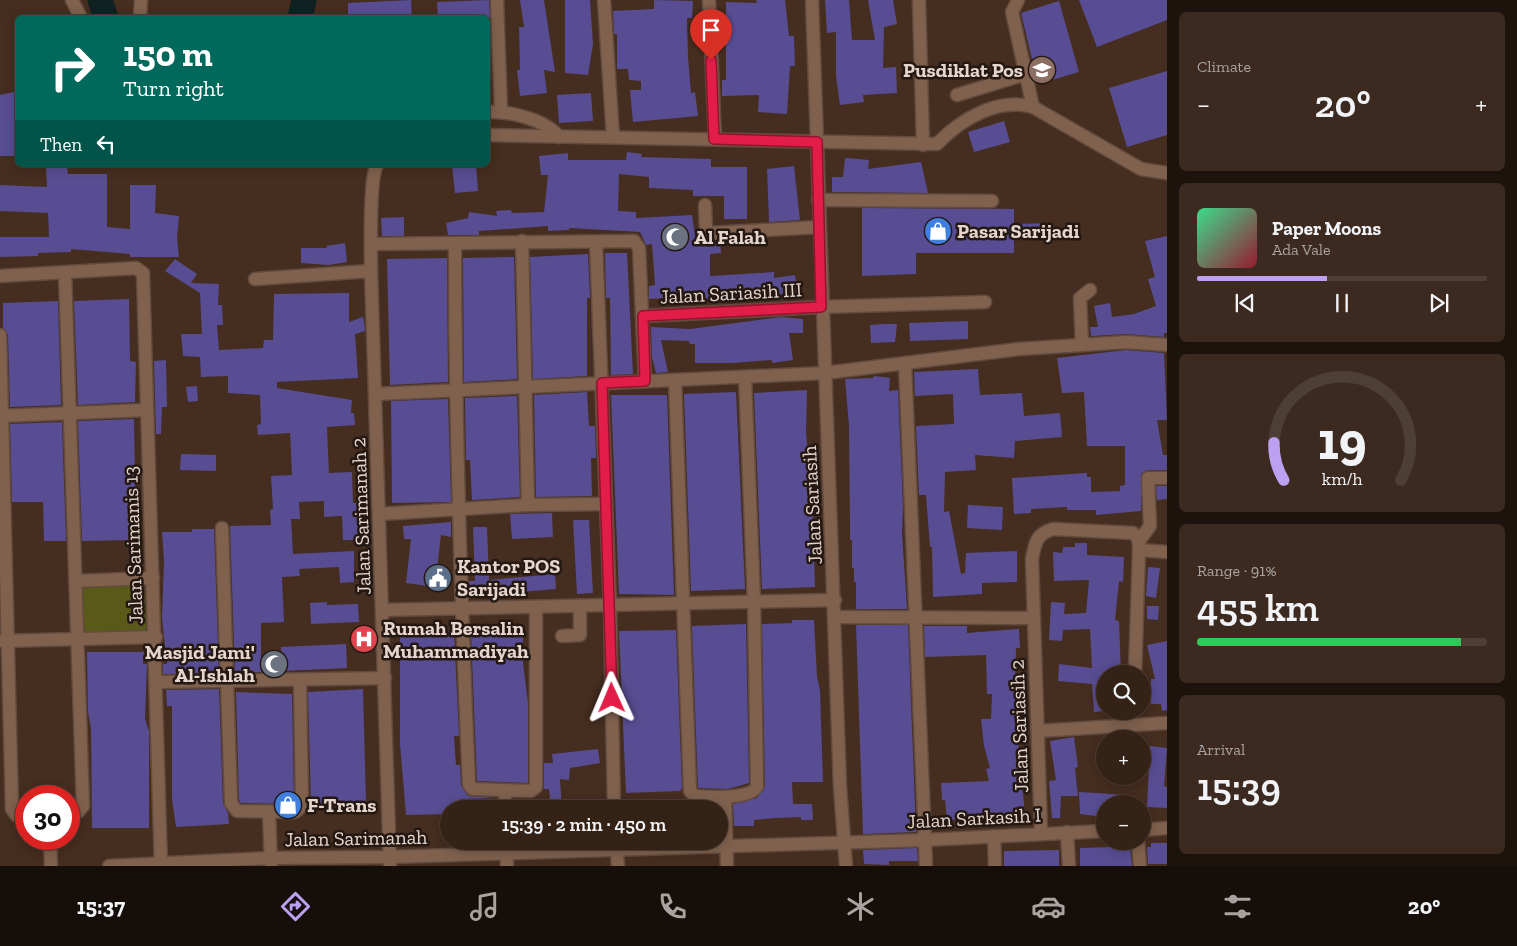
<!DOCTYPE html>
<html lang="en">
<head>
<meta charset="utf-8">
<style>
  body { margin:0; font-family:"Zilla Slab",serif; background:#3c2a20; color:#f1f3f6; height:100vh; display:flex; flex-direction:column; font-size:19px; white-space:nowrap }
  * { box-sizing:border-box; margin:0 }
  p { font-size:16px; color:#a9a4a1 }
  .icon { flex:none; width:28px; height:28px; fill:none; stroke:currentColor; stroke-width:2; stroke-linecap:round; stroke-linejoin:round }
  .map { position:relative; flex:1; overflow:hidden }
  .side { display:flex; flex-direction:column; gap:12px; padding:12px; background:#1d130d; width:350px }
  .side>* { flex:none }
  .hud { position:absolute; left:15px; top:15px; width:475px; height:152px; border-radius:8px; box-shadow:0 2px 12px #0003,0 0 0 1px #4e3f36; background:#00695c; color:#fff; overflow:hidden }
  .controls { position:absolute; left:1096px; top:665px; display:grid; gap:10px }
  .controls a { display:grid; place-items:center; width:55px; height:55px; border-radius:50%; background:#342217; box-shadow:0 2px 12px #0003,0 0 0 1px #4e3f36; font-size:25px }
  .speed { position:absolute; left:15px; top:785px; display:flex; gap:10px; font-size:25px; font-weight:700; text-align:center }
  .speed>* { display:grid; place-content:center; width:65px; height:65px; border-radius:50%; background:#342217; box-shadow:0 2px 12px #0003,0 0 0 1px #4e3f36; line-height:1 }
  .speed .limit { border:8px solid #d22; background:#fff; color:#111 }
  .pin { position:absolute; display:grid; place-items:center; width:42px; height:42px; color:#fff; margin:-51px -21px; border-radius:50% 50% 50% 0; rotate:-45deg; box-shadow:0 0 5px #0007 }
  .pin .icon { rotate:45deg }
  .me { position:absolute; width:55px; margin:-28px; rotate:359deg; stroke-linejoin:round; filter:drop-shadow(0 0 4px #0008) }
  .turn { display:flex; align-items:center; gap:18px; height:105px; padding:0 25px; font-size:22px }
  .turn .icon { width:65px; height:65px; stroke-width:2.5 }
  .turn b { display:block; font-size:35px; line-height:42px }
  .then { display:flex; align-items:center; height:48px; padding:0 25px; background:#0003; gap:10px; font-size:19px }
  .big { font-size:38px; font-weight:600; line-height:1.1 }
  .side .tile { flex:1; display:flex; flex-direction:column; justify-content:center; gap:8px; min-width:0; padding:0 18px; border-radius:8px; background:#3c2a20 }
  .side .dial { align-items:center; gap:0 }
  .dial svg { height:130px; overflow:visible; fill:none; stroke:#4e3f36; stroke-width:7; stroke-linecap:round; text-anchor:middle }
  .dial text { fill:#f1f3f6; stroke:none }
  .song { display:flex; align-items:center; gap:15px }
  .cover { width:60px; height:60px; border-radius:8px; background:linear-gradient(135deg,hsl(150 70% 55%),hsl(350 70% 35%)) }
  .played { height:5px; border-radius:2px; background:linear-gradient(90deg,#bca0f2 45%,#4e3f36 45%) }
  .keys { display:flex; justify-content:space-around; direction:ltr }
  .heat { display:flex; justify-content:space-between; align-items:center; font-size:28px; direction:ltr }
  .charge { height:8px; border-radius:4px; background:linear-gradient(90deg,#34c759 91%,#4e3f36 0) }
  .trip { position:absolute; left:440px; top:800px; width:288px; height:50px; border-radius:25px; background:#342217; box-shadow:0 2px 12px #0003,0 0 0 1px #4e3f36; font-weight:600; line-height:50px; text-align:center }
  .menu { display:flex; height:80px; justify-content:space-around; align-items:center; background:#150e09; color:#a9a4a1 }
  .menu .icon { width:35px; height:35px }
  .menu .current { color:#bca0f2 }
  .menu b { font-size:22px; color:#f1f3f6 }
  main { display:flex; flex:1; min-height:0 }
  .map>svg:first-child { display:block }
  .green { fill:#595a1a }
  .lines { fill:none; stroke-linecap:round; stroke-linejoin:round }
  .river { stroke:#102121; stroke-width:25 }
  .building { fill:#584d92 }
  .minor-casing { stroke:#624b3e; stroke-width:15 }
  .minor { stroke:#7f614e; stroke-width:12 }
  .route-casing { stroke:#92132f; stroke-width:12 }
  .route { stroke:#e11d48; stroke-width:9 }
  .labels { text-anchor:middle; stroke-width:5; stroke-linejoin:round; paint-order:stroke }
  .poi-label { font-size:20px; font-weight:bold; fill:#e5d5cd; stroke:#231812; text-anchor:start }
  .street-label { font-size:20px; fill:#e5d5cd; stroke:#231812 }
</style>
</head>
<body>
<main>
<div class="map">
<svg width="1167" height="866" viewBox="0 0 1167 866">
  <rect width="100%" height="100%" fill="#452d1f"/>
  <path class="green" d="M144 583 146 630 83 633 80 587Z"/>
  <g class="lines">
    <g class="river">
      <path d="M100 0 106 18"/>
      <path d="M300 18 304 0"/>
    </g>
  </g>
  <g class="building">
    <path d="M411 0 412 17 348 18V3Z"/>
    <path d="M489 0 490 18H438L437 2Z"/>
    <path d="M520 0H544L555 72 544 70 547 93 520 96 517 70H520L519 27H524Z"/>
    <path d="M565 0H590L593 44 588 75 565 73Z"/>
    <path d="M654 0 693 1 692 18H687L688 57 691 93 695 92 698 116 633 122 630 90H641V81L629 80 628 69H617V34H614L613 11 654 9Z"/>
    <path d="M756 0H785L789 36H794L795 66H790L787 114 758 112 759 95 722 96V80H726V2L757 3Z"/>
    <path d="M825 0H849L852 40H875L868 0H893L897 24 884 27 883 68 896 67 897 93 863 95 864 102 840 105 836 76V32L827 33Z"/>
    <path d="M1079 0H1167V20L1097 47Z"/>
    <path d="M1059 1 1079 72 1038 84 1021 13Z"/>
    <path d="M1167 71V135L1127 147 1109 88Z"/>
    <path d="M14 92 18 115V156H0V95Z"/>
    <path d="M591 93 593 121 559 123 557 95Z"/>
    <path d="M1004 121 1010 142 974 152 968 132Z"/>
    <path d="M627 152 642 154 641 157 711 159V167H747V219H724V196H693V190L649 188V177L619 174 618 211 636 212V218L692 215 696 243 720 241 721 253 710 254V276L774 272V278L795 275 798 293 724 299H697V296L649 299V286L655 285 652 244 646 245 640 232 569 228V230L548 231V226L479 231V235H448L446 223 468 218 469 212 497 216 496 211 511 210 512 213 544 212 548 175H541L539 156 568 153V160H626Z"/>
    <path d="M845 158 869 160 868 169 921 162 928 193 832 192V177H843Z"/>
    <path d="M452 165H476L478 191 455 193Z"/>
    <path d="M794 166 800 220 769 222 767 169Z"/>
    <path d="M67 167 68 174H107V227L130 229V185H156L155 213 179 216 177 237 179 257H130V254L71 249V252L38 253V256L0 257V237H49L48 213 0 211V185L47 187 46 168Z"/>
    <path d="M862 208 1014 209V224L1049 223 1050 234 1014 235V253H916V274L862 276Z"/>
    <path d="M404 217V236H382L381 218Z"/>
    <path d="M1167 236V333H1164V337L1126 334 1091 336 1090 327H1098L1094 306 1110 303 1112 317 1134 314 1156 306 1148 279 1155 277 1145 241Z"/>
    <path d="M345 243 347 262 329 265 301 263V248H327L326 246Z"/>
    <path d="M605 253H627L633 374 611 375 610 298H606Z"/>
    <path d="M588 254 590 298H587V376L533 379 530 257Z"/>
    <path d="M514 257 517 379 464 382 463 258Z"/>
    <path d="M447 258 448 382 390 385 387 259Z"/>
    <path d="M175 259 197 274 191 283 219 284 218 305H222L223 325H217L219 350 263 348 264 340H273L274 294 349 293V322L363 317 364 321 365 331 355 334 358 378 277 382V388L352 400 351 413H354L355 425 327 427 329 473 352 472 353 503H363L364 518H360L361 540H343L342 516 324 517V501L299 502 300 519H291L293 554 354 551V582L340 583 339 567 299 569 300 576 282 577 284 622 261 623V672L235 673 230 526 271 525 270 510 273 509 271 476 292 475 290 433 258 435 257 425 261 424 260 395 228 393V376L201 377 200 357 183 356 181 334H202L200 293 165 271Z"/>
    <path d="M129 299 130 361 136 362 135 402 78 405 74 301Z"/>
    <path d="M58 301 61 405 10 407 8 335 3 328V303Z"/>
    <path d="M781 317 803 319V333H789L793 360 772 363V360L733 363H695V344H690L689 341 661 340 668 372 656 373 652 357 651 327 690 329Z"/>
    <path d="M968 321V339L910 341 909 323Z"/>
    <path d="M884 324H897L895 342 871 343 870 325Z"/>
    <path d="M1126 350 1164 353 1167 420H1157L1163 455H1167V470H1148L1141 474V511L1096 515V510H1067V507L1031 509V513L1014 514 1012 478 1087 473V477H1091V492L1120 491V486L1125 485V446H1087L1084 392 1062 393 1057 358Z"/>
    <path d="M166 360 167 407H162L161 434H156L154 361Z"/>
    <path d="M978 369 980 395 1022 393 1024 416 1060 413 1062 437 1015 441 1014 458 975 455 976 470 945 472 944 512 949 511 961 574 965 573 966 553 1017 551V582L982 583V594L933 597 932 547H930L926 495H919L916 426 954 424 953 394 915 396 914 372Z"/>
    <path d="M874 376 890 378 889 391 898 390 903 507 902 533 907 609H856V582H854V568H852V540H850V525L849 426 845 379 873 378Z"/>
    <path d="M197 386 198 401 188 402 186 387Z"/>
    <path d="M807 390 806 433 812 496 815 587 762 589 754 393Z"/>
    <path d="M587 392 589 426H595L596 458H591L592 496 536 497 534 395Z"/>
    <path d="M736 392 745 589 691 591 684 394Z"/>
    <path d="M611 395H667L674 595 619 594Z"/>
    <path d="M517 396 520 497 472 500 470 460H466L465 398Z"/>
    <path d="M448 399 451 502 392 503 391 401Z"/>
    <path d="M134 419 136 540 82 541 78 421Z"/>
    <path d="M62 422 66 541H44L43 502H12L10 424Z"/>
    <path d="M181 454 216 455V471L180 470Z"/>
    <path d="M1156 486H1167V499L1157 500Z"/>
    <path d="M968 505 1003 507 1002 530 967 528Z"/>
    <path d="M552 513 553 537 512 539 510 514Z"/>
    <path d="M573 520H589L593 593 577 594Z"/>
    <path d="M451 522V537L441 535 435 587 406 583 411 539H404L403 526Z"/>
    <path d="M473 527H487L489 580 555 574 556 589 507 593V590L470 591 469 581H475Z"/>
    <path d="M192 529H214L219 673 163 674V664H167L162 618 164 561 162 532H192Z"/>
    <path d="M1075 543H1087V555L1124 557 1123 582 1119 581 1115 620 1119 621 1121 674H1105V711L1094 712 1092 684 1058 681 1059 664 1092 668 1090 629 1063 630 1062 641 1049 640 1051 602 1065 603 1064 614 1086 613 1089 580 1054 581 1053 552 1062 553 1063 547H1075Z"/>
    <path d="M1148 567 1160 568 1156 598 1146 596Z"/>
    <path d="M327 602V605L358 604 359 622 311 624 310 603Z"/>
    <path d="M1147 606H1159L1158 620 1147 619Z"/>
    <path d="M792 620H814L817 677 820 690 823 782H792L793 804H812L813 820H801V817L775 818 754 820V826H734L733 804 757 798 765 786 762 624 792 623Z"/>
    <path d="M746 624 749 783 728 789 698 788 692 626Z"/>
    <path d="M856 625H908L916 832 863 834Z"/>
    <path d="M924 626H967V633L1019 629 1020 648H1016L1015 683H1019L1017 717 1020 743H1018L1023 772H1021L1025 815 947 820 945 800H942L941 783 989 781 986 769 990 768 984 746 981 719H991L992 694H987L986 655 925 657Z"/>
    <path d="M676 630 682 788 680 791 626 793 619 631Z"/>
    <path d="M454 631 459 736H454L456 765H460L461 785 468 796 497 798 460 799V809H449V814L406 815 400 744V632Z"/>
    <path d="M523 633V663L528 703V783L477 781 471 634Z"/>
    <path d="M1167 641V710L1162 711 1161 704H1151V679H1155L1147 645Z"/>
    <path d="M346 644 347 668 283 671 281 647Z"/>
    <path d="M87 652H144L143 664H147L145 719 149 731V828H92L91 728 88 712Z"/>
    <path d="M219 689 223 803 228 813 229 824 176 827 172 799V706H167L166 690Z"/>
    <path d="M363 689 366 804 311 807 308 692Z"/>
    <path d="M236 692 292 694 294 802 292 804 241 803 239 800Z"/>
    <path d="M1074 737 1078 767 1075 768 1078 796H1061L1060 818H1052L1049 781 1056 780 1050 741Z"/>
    <path d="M1150 746 1167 748 1164 786 1167 787V808L1147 807Z"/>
    <path d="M598 749 600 763 570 768 569 780 560 779 562 809H551L549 789H544V763H553L552 754Z"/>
    <path d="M1079 792 1128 795 1127 804H1105L1103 817 1080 814Z"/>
    <path d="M1151 843H1167V864H1148L1147 847H1151Z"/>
    <path d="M1111 847H1130L1132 866H1080V848Z"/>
    <path d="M917 848 918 861H889V865L864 864 863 850Z"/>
    <path d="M1059 850V866H1004V851Z"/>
  </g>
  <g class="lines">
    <g class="minor-casing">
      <g id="minor">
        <path d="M72 0 81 18"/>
        <path d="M497 0 501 111"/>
        <path d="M604 0 613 137"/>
        <path d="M709 0 715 139"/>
        <path d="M812 0 840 787 846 866"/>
        <path d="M919 0 923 145"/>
        <path d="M1018 0 1012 12 1033 107"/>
        <path d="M140 18 141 0"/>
        <path d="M957 95 1026 74"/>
        <path d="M488 112C509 111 545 119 559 137"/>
        <path d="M488 135 937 144C961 119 998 97 1033 107L1141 169 1167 173"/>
        <path d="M377 165C369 178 371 251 371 271L390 866"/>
        <path d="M818 200 992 201"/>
        <path d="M705 205 706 229 710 233 819 227"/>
        <path d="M522 241 528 505"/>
        <path d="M596 242 610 606 614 809"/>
        <path d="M372 244 634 241 639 248 645 381"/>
        <path d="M455 244C455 424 461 604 469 784L472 789 531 791 536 787V607"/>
        <path d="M65 273 83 806 78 812 69 813"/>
        <path d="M0 276 136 268 143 273 161 866"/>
        <path d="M255 279 371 271"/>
        <path d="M643 316 821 307 985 302"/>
        <path d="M0 335 12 809 16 815H26"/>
        <path d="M1082 345 1126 342 1167 345"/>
        <path d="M905 363 926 866"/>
        <path d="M675 380 690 791 695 796C708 797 752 800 757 786L754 601 745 377"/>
        <path d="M376 394 825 373 1019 349 1082 345 1080 298 1090 290"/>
        <path d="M0 416 146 410"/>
        <path d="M380 514 528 505 606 504"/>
        <path d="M222 528 231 803 237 811 295 812 302 806 300 680"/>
        <path d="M1139 541 1150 526 1148 478H1167"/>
        <path d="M1139 550 1167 552"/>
        <path d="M77 581 153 578"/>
        <path d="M383 610 835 600"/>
        <path d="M835 617 1034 618"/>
        <path d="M562 636 580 635V606"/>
        <path d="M0 641 156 637"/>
        <path d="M157 682 385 678"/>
        <path d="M1038 731 1167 723"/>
        <path d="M505 790V809"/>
        <path d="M725 797 727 866"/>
        <path d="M269 813 271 865"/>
        <path d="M1142 830 1167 828"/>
        <path d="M1067 832 1069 866"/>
        <path d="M1041 833 1032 559C1035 543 1036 534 1053 529L1133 533C1139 538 1139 542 1139 550L1135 674"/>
        <path d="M994 836 995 866"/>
        <path d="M50 839 51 866"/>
        <path d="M506 841 507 866"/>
        <path d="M616 841 618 866"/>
        <path d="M1138 841 1140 866"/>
        <path d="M109 866 271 858 390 857 925 840 1105 831"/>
      </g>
    </g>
    <use href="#minor" class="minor"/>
  </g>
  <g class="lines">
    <g class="route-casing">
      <path id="route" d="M612 698 602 383 645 381 643 316 821 307 817 142 714 139 711 60"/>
    </g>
    <use href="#route" class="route"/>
  </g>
  <defs>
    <g id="university-disc" transform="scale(1.4375)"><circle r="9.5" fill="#8d6e63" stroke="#231812"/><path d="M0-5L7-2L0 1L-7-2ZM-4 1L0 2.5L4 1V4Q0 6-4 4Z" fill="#fff"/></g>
    <g id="shop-disc" transform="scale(1.4375)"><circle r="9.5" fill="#3f7fe0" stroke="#231812"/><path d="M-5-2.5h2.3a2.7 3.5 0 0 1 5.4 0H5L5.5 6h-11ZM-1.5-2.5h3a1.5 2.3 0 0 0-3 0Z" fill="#fff"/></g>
    <g id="mosque-disc" transform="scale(1.4375)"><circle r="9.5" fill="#6b7280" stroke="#231812"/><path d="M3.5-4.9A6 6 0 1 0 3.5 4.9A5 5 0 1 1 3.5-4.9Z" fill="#fff"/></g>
    <g id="civic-disc" transform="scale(1.4375)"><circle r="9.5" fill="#5c6f8a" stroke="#231812"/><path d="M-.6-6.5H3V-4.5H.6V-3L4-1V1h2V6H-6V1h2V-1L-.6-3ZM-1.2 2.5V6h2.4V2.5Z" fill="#fff"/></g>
    <g id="hospital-disc" transform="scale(1.4375)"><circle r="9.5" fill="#e0444e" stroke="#231812"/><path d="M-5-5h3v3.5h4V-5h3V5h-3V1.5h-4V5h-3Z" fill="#fff"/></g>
  </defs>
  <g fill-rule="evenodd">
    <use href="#university-disc" x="1042" y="70"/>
    <use href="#shop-disc" x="938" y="231"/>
    <use href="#mosque-disc" x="675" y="237"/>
    <use href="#civic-disc" x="438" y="578"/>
    <use href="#hospital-disc" x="364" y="639"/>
    <use href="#mosque-disc" x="274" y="664"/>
    <use href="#shop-disc" x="288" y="805"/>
  </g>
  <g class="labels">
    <g class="poi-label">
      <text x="1023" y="77" text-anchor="end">Pusdiklat Pos</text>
      <text x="957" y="238">Pasar Sarijadi</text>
      <text x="694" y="244">Al Falah</text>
      <text x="457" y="573">Kantor POS<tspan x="457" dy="23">Sarijadi</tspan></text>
      <text x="383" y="635">Rumah Bersalin<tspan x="383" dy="23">Muhammadiyah</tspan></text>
      <text x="255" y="659" text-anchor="end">Masjid Jami'<tspan x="255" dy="23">Al-Ishlah</tspan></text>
      <text x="307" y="812">F-Trans</text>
    </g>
    <g class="street-label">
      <text transform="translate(731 293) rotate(-3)" y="7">Jalan Sariasih III</text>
      <text transform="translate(812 505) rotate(-93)" y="7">Jalan Sariasih</text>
      <text transform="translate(361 516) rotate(-92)" y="7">Jalan Sarimanah 2</text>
      <text transform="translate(133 545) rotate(-92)" y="7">Jalan Sarimanis 13</text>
      <text transform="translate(1019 726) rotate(-92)" y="7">Jalan Sariasih 2</text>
      <text transform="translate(974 818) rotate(-3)" y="7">Jalan Sarkasih I</text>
      <text transform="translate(356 838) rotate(-1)" y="7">Jalan Sarimanah</text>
    </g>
  </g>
</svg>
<div class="controls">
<a><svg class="icon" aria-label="search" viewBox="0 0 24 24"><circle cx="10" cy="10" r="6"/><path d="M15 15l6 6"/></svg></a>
<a>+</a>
<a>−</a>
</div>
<div class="speed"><div class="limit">30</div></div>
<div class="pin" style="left:711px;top:60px;background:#d93025"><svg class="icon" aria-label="arrive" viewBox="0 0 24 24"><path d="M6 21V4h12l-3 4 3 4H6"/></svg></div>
<svg class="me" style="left:612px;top:698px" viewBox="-20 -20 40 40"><path d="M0-17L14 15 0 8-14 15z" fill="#e11d48" stroke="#fff" stroke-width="4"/></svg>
<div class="trip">15:39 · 2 min · 450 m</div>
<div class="hud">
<div class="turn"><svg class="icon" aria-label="right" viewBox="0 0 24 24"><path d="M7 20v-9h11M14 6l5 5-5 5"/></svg><div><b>150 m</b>Turn right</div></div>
<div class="then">Then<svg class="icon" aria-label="left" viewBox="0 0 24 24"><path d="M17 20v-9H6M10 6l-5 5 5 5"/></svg></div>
</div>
</div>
<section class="side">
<div class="tile"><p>Climate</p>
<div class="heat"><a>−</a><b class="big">20°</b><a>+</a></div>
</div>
<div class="tile">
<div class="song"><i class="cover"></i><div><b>Paper Moons</b><p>Ada Vale</p></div></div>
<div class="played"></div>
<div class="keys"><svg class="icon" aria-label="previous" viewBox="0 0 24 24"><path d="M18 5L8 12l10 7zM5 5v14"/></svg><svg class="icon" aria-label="pause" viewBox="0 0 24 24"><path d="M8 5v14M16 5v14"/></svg><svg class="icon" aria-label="next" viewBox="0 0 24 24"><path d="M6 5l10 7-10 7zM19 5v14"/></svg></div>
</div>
<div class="tile dial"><svg viewBox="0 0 100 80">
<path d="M14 69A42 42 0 1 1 86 69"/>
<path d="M14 69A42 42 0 0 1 8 46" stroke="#bca0f2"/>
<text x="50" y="56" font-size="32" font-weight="700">19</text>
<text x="50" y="72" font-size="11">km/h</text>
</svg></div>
<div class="tile"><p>Range · 91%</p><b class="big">455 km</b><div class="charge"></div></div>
<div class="tile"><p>Arrival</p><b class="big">15:39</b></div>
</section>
</main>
<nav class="menu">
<b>15:37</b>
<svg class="icon current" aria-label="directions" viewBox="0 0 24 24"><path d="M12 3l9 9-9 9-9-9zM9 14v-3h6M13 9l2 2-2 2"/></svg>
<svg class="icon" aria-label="music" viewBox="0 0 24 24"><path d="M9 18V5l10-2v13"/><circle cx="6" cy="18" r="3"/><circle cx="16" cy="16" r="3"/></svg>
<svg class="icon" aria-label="phone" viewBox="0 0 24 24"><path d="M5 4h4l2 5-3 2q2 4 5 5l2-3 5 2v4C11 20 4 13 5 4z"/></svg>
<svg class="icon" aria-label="climate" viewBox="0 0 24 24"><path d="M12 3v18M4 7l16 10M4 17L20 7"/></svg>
<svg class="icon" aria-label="car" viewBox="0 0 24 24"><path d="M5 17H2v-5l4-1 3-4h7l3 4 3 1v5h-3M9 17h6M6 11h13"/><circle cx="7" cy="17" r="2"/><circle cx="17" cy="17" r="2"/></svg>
<svg class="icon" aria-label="filters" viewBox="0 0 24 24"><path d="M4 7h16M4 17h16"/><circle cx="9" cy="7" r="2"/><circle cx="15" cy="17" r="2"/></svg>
<b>20°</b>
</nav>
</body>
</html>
